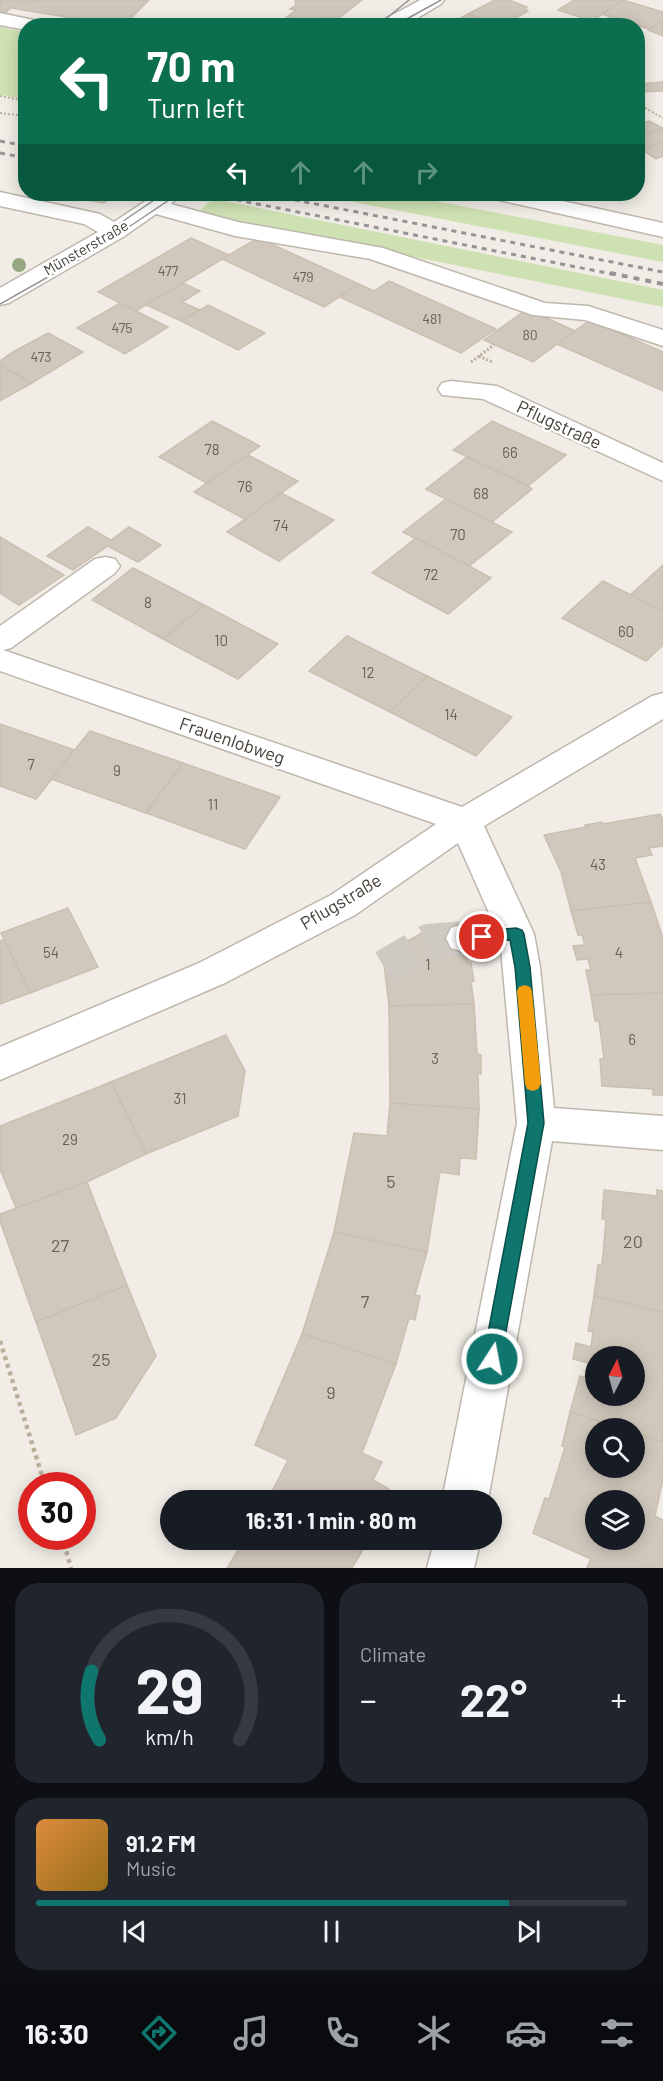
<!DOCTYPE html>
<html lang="en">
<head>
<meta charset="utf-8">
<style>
  body { margin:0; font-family:Barlow,sans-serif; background:#20242c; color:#f1f3f6; height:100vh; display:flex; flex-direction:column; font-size:22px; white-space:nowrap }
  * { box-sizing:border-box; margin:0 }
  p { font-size:20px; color:#9ea1a6 }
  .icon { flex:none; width:33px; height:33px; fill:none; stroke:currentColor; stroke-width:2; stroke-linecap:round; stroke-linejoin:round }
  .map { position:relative; height:1568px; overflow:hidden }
  .panel { display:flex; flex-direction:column; gap:15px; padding:15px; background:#0d0f14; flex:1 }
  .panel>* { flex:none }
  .top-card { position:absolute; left:18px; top:18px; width:627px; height:183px; border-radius:24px; box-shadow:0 3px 15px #0003; background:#0b6e4f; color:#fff; overflow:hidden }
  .needle { width:39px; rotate:6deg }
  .buttons { position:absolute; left:585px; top:1346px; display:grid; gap:12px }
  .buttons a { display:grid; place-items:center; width:60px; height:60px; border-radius:50%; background:#171b24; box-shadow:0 3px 15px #0003; font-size:30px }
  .speed { position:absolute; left:18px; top:1472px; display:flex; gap:12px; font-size:30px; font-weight:700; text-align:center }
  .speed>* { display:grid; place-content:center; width:78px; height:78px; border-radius:50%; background:#171b24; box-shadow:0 3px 15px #0003; line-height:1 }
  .speed .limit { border:9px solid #d22; background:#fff; color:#111 }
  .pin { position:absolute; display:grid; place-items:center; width:51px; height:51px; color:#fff; margin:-26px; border:3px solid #fff; border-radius:50%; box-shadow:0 2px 6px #0007 }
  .me { position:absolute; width:66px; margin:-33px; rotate:11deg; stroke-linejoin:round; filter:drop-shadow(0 0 4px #0008) }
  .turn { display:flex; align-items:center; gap:21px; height:126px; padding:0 30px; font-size:27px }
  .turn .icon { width:78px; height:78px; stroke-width:2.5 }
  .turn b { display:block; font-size:42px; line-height:51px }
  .lanes { display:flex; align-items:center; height:57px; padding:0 30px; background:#0003; justify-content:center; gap:30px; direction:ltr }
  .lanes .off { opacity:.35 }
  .big { font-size:45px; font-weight:700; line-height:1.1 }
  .panel .tile { flex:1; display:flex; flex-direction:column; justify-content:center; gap:9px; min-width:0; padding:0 21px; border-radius:24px; background:#20242c }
  .panel .dial { align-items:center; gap:0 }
  .dial svg { height:156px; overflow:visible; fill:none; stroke:#363941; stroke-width:7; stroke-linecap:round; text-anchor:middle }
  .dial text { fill:#f1f3f6; stroke:none }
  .song { display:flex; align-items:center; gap:18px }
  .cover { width:72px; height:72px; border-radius:9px; background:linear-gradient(135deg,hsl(30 70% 55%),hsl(40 70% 35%)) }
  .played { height:6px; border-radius:3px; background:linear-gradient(90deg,#0f766e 80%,#363941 80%) }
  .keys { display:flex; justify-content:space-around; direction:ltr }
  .heat { display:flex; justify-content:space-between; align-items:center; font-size:33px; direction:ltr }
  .panel .tiles { flex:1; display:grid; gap:15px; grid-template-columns:1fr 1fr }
  .tile:last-child { grid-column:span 2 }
  .trip { position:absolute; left:160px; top:1490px; width:342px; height:60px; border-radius:30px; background:#171b24; box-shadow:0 3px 15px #0003; font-weight:700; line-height:60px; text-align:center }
  .menu { display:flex; height:96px; justify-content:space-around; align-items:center; background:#090b0e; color:#9ea1a6 }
  .menu .icon { width:42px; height:42px }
  .menu .active { color:#0f766e }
  .menu b { font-size:27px; color:#f1f3f6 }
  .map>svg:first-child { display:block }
  .green { fill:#cee1b3 }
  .building { fill:#d1c8bd; stroke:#cbbfb1; stroke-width:1.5; fill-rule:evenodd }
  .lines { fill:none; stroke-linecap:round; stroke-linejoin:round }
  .minor-tunnel { stroke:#cecac3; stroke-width:34; stroke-dasharray:34 16; stroke-linecap:butt }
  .minor-casing { stroke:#beb7ad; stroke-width:3 }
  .path-far2 { stroke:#bbaf9c; stroke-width:2; stroke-dasharray:2 2; stroke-linecap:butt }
  .path-far1 { stroke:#bbaf9c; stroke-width:3; stroke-dasharray:2 2; stroke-linecap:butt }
  .path { stroke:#bbaf9c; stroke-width:4.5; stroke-dasharray:4 4; stroke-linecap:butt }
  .minor { fill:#fff; fill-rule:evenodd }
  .tram { stroke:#949494; stroke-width:1.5 }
  .rail-far1 { stroke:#949494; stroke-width:3; stroke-dasharray:5 5; stroke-linecap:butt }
  .rail { stroke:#949494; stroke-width:4; stroke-dasharray:6 6; stroke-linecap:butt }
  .tree { fill:#95a782 }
  .route { fill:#0f766e; stroke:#0a4d48; stroke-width:1.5 }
  .slow { fill:#f59e0b }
  .labels { text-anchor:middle; stroke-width:5; stroke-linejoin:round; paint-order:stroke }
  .far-number-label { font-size:14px; fill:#666058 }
  .far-street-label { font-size:15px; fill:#433d36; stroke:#fff }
  .number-label { font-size:15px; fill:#666058 }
  .street-label { font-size:18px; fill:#433d36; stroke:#fff }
  .near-number-label { font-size:18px; fill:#666058 }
</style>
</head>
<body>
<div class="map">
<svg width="663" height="1568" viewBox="0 0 663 1568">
  <rect width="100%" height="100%" fill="#f1ede6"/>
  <g class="green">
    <path d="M0 27 25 32V99L0 95Z"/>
    <path d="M312 194H399L663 245V262Z"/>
    <path d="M220 200 663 290V307L197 213 209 202Z"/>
  </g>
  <g class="building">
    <path d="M0 0H149L123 26H87L91 21 11 8 5 13H0Z"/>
    <path d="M295 0H362L336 20 324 17 313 26H275L296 10 290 9 296 5Z"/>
    <path d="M495 0H509L527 7 525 8 528 11 510 21 515 23 509 26H498L468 14Z"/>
    <path d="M574 0H623L592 21 558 10Z"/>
    <path d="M623 0 663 12V20L650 29 608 19 611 17 602 14Z"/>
    <path d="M468 14 498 26H446Z"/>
    <path d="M663 20V36L648 30 650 29Z"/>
    <path d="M663 82V91L640 92 638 84Z"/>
    <path d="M649 121 663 128 638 139V125Z"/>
    <path d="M663 128V142L642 150 638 148V139Z"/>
    <path d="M663 142V156L656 159 642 150Z"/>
    <path d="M94 194 110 197 104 203 88 200Z"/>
    <path d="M191 238 229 255 136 311 98 292Z"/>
    <path d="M258 238 359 284 324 307 222 259Z"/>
    <path d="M389 281 496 329 461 353 340 297 359 284 374 291Z"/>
    <path d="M183 283 200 291 182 302 200 310 181 321 146 305Z"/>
    <path d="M120 303 168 327 125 354 77 328Z"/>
    <path d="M208 305 265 333 238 350 181 321Z"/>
    <path d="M527 309 575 331 533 362 484 340Z"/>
    <path d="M590 320 663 352V391L557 344Z"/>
    <path d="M48 333 83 352 32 383 0 365V361L13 352Z"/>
    <path d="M0 365 32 383 0 401Z"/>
    <path d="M212 421 260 446 207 483 159 457Z"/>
    <path d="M492 421 566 455 528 486 453 450Z"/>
    <path d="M248 455 298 481 245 519 194 492Z"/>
    <path d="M467 457 528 486 532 489 492 522 426 489Z"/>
    <path d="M281 493 334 520 279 561 227 532Z"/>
    <path d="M446 499 512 532 469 566 403 532Z"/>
    <path d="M88 527 111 540 129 527 161 545 138 562 108 546 73 570 47 556Z"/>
    <path d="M0 537 64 575 19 605 0 593Z"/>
    <path d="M416 538 469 566 491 578 448 614 372 573Z"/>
    <path d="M663 565V611L630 595Z"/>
    <path d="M133 568 204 605 163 639 92 600Z"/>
    <path d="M603 581 663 611V645L646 661 562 618Z"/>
    <path d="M204 605 278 644 238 679 163 639Z"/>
    <path d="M347 636 427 676 390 712 309 671Z"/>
    <path d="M427 676 512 717 476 756 390 712Z"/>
    <path d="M0 724 75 750 36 799 0 786Z"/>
    <path d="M90 731 183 763 146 813 51 779Z"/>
    <path d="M183 763 280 797 245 849 146 813Z"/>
    <path d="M660 814 663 820V846L649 848 652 855 635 858 651 902 571 911 561 872 544 835 586 827 585 825 602 822 603 824Z"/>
    <path d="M651 902 663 938V993L591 995 586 970H591L588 959 577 960 573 946 585 945 582 935H578L571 911Z"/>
    <path d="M68 908 98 967 30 993 1 933Z"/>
    <path d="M462 927 468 963H471L474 981 471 982 474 1004 389 1006 383 955 429 929Z"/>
    <path d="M4 939 30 993 0 1004V941Z"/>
    <path d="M663 993V1095H653V1089L602 1086 600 1059H604L599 1021H595L591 995Z"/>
    <path d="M474 1004 477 1054 481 1055V1074L478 1073 479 1109 390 1103 389 1006Z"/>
    <path d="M226 1035 245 1071 238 1116 146 1154 111 1082Z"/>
    <path d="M111 1082 146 1154 87 1182 16 1208 0 1169V1126Z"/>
    <path d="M390 1103 479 1109 476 1159 460 1158 459 1175 440 1172 427 1252 334 1232 354 1133 387 1136Z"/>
    <path d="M87 1182 127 1285 36 1322 0 1221V1214Z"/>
    <path d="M604 1190 657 1196V1190L663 1191V1312L594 1296 598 1265H602L606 1220 602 1219Z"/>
    <path d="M334 1232 427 1252 415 1295 420 1296 415 1320 409 1318 396 1364 302 1334Z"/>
    <path d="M127 1285 156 1356 116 1418 76 1435 36 1322Z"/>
    <path d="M594 1296 663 1312V1442L634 1433V1428H619L570 1412 580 1376 585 1377 588 1363 573 1359 576 1343 591 1347 593 1332 588 1331ZM596 1356H634V1395H596Z"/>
    <path d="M302 1334 396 1364 362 1453 382 1462 373 1480 389 1489 385 1500H268L288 1460 255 1445Z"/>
    <path d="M570 1412 619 1428H596V1467H634V1433L663 1442V1479L655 1516 663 1520V1568H590L587 1567 591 1559 533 1533 545 1498 549 1499 565 1447 562 1446ZM596 1500H634V1539H596Z"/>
    <path d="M245 1539H336L361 1553 352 1568H227Z"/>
    <path d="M336 1539H367L361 1553Z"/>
  </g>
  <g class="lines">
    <path class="minor-tunnel" d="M384 967 428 941 464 938"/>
    <g class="minor-casing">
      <g id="minor">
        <path d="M420 0H444L441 4 404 26H375C380 20 411 6 420 0Z"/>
        <path d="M0 13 43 22 46 26H26V30L0 25Z"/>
        <path d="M0 192 100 214 114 222 156 194H181L171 204 238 222 383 248 545 303 588 306 663 330V346L585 320 533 315 370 259 235 236 156 214 123 237 9 303 0 305V288L98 232 84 224 0 206Z"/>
        <path d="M492 194H531L663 223V237L495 199Z"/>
        <path d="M451 381 497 386 663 463V481L483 399 442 395 438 389 442 383Z"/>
        <path d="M105 557 115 559 120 566 115 573 11 648 3 650 462 807 652 696 663 693V719L484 826 534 934 540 967 554 1108 663 1116V1150L552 1141 488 1500H442L517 1123 501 949 464 952 451 948 446 938 451 928 464 924 493 922 458 843 355 915 225 983 0 1080V1047L199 963 331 895 436 824 0 671V626L95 559Z"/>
        <path d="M435 1539H481L474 1568H427Z"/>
      </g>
    </g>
    <g class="path-far2">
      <path d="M0 96 26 101"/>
      <path d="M638 104 663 118"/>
      <path d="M0 113 26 116"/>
    </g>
    <g class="path-far1">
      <path d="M479 356 492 362"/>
      <path d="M471 362 494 345"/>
    </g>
    <g class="path">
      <path d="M0 1341 45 1485"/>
      <path d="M62 1536 71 1568"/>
    </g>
    <use href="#minor" class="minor"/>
    <g class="tram">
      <path d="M377 26 409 0"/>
      <path d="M394 26 441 0"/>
      <path d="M104 234 163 194"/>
      <path d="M0 304 87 255 178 194"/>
    </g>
    <g class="rail-far1">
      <path d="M0 141 26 146"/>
      <path d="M0 153 26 158"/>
      <path d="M207 194 617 275"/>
      <path d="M265 194 663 272"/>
    </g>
    <path class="rail" d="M610 273 663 284"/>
  </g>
  <circle class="tree" cx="19" cy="265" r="7"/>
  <path class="route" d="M516 928 522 930 524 934 530 967 544 1123 501 1359 498 1365 492 1367 485 1365 483 1359 528 1123 515 967 510 940 476 941 474 937 476 932 482 931Z"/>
  <path class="slow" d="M525 985 530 987 532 991 541 1084 538 1089 533 1091 527 1089 525 1084 517 991 519 987Z"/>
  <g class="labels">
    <g class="far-number-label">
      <text x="168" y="276">477</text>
      <text x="303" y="282">479</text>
      <text x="432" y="324">481</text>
      <text x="122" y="333">475</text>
      <text x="530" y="340">80</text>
      <text x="41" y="362">473</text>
    </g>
    <g class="far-street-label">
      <text transform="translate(86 248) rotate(-30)" y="5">Münsterstraße</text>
    </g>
    <g class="number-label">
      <text x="212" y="455">78</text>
      <text x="510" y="458">66</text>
      <text x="245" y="492">76</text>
      <text x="481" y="499">68</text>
      <text x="281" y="531">74</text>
      <text x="458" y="540">70</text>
      <text x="431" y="580">72</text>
      <text x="148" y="608">8</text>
      <text x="626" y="637">60</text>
      <text x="221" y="646">10</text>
      <text x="368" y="678">12</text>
      <text x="451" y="720">14</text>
      <text x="31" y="770">7</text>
      <text x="117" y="776">9</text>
      <text x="213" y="810">11</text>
      <text x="598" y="870">43</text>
      <text x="51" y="958">54</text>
      <text x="619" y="958">4</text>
      <text x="428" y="970">1</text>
      <text x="632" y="1045">6</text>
      <text x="435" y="1064">3</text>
      <text x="180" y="1104">31</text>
      <text x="70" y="1145">29</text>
    </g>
    <g class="street-label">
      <text transform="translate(559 425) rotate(25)" y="6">Pflugstraße</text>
      <text transform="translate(232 741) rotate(19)" y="6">Frauenlobweg</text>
      <text transform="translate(341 902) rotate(-31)" y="6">Pflugstraße</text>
    </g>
    <g class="near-number-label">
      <text x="391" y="1188">5</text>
      <text x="633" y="1248">20</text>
      <text x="60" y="1252">27</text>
      <text x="365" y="1308">7</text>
      <text x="101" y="1366">25</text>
      <text x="331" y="1399">9</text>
    </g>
  </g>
</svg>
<div class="buttons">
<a><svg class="needle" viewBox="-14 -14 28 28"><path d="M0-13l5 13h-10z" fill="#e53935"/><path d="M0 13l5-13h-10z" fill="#9ea1a6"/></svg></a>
<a><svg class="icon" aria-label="search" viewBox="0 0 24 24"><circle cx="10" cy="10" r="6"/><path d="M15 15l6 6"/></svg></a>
<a><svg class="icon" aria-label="layers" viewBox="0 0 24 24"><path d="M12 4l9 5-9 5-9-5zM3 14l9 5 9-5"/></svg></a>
</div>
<div class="speed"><div class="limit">30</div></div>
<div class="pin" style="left:482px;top:937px;background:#d93025"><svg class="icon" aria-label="arrive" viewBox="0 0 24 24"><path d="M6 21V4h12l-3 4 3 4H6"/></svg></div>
<svg class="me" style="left:492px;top:1359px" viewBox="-20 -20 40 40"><circle r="17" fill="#0f766e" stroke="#fff" stroke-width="3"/><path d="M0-11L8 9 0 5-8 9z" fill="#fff"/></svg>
<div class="trip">16:31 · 1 min · 80 m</div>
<div class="top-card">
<div class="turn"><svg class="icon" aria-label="left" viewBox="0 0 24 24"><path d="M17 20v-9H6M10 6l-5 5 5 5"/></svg><div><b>70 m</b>Turn left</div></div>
<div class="lanes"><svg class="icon" aria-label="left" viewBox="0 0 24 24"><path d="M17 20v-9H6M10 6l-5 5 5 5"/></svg><svg class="icon off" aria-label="ahead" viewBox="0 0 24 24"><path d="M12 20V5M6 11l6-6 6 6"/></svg><svg class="icon off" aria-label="ahead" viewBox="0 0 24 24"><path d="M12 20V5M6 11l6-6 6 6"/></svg><svg class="icon off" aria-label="right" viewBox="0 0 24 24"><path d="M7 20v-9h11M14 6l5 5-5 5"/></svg></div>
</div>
</div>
<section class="panel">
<div class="tiles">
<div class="tile dial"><svg viewBox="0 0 100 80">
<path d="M14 69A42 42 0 1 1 86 69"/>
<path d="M14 69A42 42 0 0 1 10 34" stroke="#0f766e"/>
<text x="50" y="56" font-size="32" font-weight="700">29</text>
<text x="50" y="72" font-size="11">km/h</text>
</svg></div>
<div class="tile"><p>Climate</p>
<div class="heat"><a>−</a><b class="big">22°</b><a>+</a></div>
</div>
<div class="tile">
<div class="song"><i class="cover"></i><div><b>91.2 FM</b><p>Music</p></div></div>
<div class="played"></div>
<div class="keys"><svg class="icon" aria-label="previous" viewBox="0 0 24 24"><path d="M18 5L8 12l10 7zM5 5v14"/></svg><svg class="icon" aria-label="pause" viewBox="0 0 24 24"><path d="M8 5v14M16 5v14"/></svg><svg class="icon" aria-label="next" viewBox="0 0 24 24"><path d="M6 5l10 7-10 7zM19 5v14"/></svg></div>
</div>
</div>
</section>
<nav class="menu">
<b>16:30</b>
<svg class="icon active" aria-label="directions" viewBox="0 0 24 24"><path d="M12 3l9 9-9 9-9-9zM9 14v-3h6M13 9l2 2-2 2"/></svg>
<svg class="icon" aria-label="music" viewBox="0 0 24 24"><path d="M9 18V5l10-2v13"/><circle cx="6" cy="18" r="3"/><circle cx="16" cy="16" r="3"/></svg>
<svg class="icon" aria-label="phone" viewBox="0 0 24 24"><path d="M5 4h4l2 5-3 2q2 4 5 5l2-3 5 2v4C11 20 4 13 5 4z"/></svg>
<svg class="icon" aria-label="climate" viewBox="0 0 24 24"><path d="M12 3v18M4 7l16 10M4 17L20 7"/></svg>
<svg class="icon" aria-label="car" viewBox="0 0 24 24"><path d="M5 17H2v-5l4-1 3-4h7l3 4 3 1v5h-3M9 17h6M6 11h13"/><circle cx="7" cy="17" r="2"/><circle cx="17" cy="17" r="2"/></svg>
<svg class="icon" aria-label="filters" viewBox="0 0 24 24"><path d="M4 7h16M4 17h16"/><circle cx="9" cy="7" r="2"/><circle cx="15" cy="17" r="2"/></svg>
</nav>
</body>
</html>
